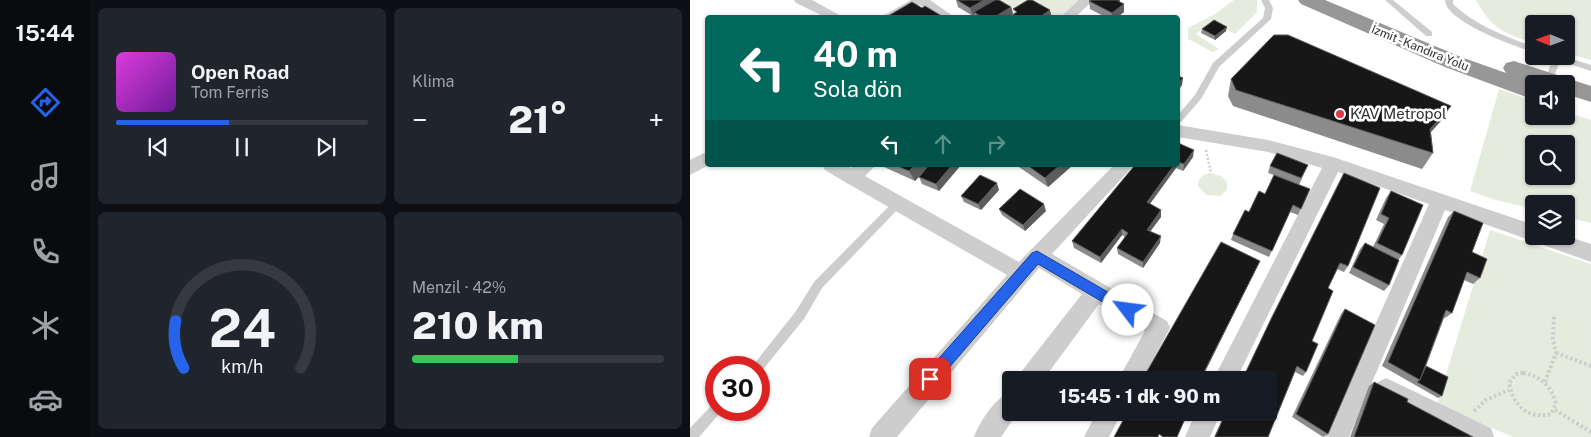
<!DOCTYPE html>
<html lang="tr">
<head>
<meta charset="utf-8">
<style>
  body { margin:0; font-family:"Public Sans",sans-serif; background:#20242c; color:#f1f3f6; height:100vh; display:flex; flex-direction:column; font-size:19px; white-space:nowrap }
  * { box-sizing:border-box; margin:0 }
  p { font-size:16px; color:#9ea1a6 }
  .icon { flex:none; width:28px; height:28px; fill:none; stroke:currentColor; stroke-width:2; stroke-linecap:round; stroke-linejoin:round }
  .map { position:relative; flex:1; overflow:hidden }
  .panel { display:flex; flex-direction:column; gap:8px; padding:8px; background:#0d0f14; width:600px }
  .panel>* { flex:none }
  .top-card { position:absolute; left:15px; top:15px; width:475px; height:152px; border-radius:5px; box-shadow:0 1px 4px #0004; background:#00695c; color:#fff; overflow:hidden }
  .needle { width:32px; rotate:271deg }
  .controls { position:absolute; left:835px; top:15px; display:grid; gap:10px }
  .controls a { display:grid; place-items:center; width:50px; height:50px; border-radius:5px; background:#171b24; box-shadow:0 1px 4px #0004; font-size:25px }
  .speed { position:absolute; left:15px; top:356px; display:flex; gap:10px; font-size:25px; font-weight:700; text-align:center }
  .speed>* { display:grid; place-content:center; width:65px; height:65px; border-radius:50%; background:#171b24; box-shadow:0 1px 4px #0004; line-height:1 }
  .speed .limit { border:8px solid #d22; background:#fff; color:#111 }
  .pin { position:absolute; display:grid; place-items:center; width:42px; height:42px; color:#fff; margin:-21px; border-radius:10px; box-shadow:0 2px 8px #0006 }
  .me { position:absolute; width:55px; margin:-28px; rotate:300deg; stroke-linejoin:round; filter:drop-shadow(0 0 4px #0008) }
  .turn { display:flex; align-items:center; gap:18px; height:105px; padding:0 25px; font-size:22px }
  .turn .icon { width:65px; height:65px; stroke-width:2.5 }
  .turn b { display:block; font-size:35px; line-height:42px }
  .lanes { display:flex; align-items:center; height:48px; padding:0 25px; background:#0003; justify-content:center; gap:25px; direction:ltr }
  .lanes .off { opacity:.35 }
  .big { font-size:38px; font-weight:800; line-height:1.1 }
  .panel .tile { flex:1; display:flex; flex-direction:column; justify-content:center; gap:8px; min-width:0; padding:0 18px; border-radius:8px; background:#20242c }
  .panel .dial { align-items:center; gap:0 }
  .dial svg { height:130px; overflow:visible; fill:none; stroke:#363941; stroke-width:7; stroke-linecap:round; text-anchor:middle }
  .dial text { fill:#f1f3f6; stroke:none }
  .song { display:flex; align-items:center; gap:15px }
  .cover { width:60px; height:60px; border-radius:8px; background:linear-gradient(135deg,hsl(300 70% 55%),hsl(280 70% 35%)) }
  .played { height:5px; border-radius:2px; background:linear-gradient(90deg,#2563eb 45%,#363941 45%) }
  .keys { display:flex; justify-content:space-around; direction:ltr }
  .heat { display:flex; justify-content:space-between; align-items:center; font-size:28px; direction:ltr }
  .charge { height:8px; border-radius:4px; background:linear-gradient(90deg,#34c759 42%,#363941 0) }
  .panel .tiles { flex:1; display:grid; gap:8px; grid-template-columns:repeat(2,1fr) }
  .trip { position:absolute; left:312px; top:371px; width:275px; height:50px; border-radius:5px; background:#171b24; box-shadow:0 1px 4px #0004; font-weight:800; line-height:50px; text-align:center }
  main { display:flex; flex:1; min-height:0 }
  .dock { display:flex; flex-direction:column; width:90px; justify-content:space-around; align-items:center; background:#090b0e; color:#9ea1a6 }
  .dock .icon { width:35px; height:35px }
  .dock .current { color:#2563eb }
  .dock b { font-size:22px; color:#f1f3f6 }
  .map>svg:first-child { display:block }
  .green { fill:#e5ecde; fill-rule:evenodd }
  .lines { fill:none; stroke-linecap:round; stroke-linejoin:round }
  .path-far1 { stroke:#cdcdcd; stroke-width:2.5; stroke-dasharray:2 2; stroke-linecap:butt }
  .path { stroke:#cdcdcd; stroke-width:4; stroke-dasharray:2.5 2.5; stroke-linecap:butt }
  .lane { fill:#cdcdcd; fill-rule:evenodd }
  .street { fill:#cdcdcd; fill-rule:evenodd }
  .highway { fill:#979797; fill-rule:evenodd }
  .wall { fill:#8b8b8b }
  .shaded-wall { fill:#5d5d5d }
  .building { fill:#171717; stroke:#5d5d5d }
  .route { fill:#2563eb; stroke:#184099 }
  .poi-dot { fill:#df3941; stroke:#fff; stroke-width:2 }
  .labels { text-anchor:middle; stroke-width:5; stroke-linejoin:round; paint-order:stroke }
  .far-street-label { font-size:12px; fill:#303030; stroke:#fff }
  .poi-label { font-size:15px; fill:#303030; stroke:#fff; text-anchor:start }
</style>
</head>
<body>
<main>
<nav class="dock">
<b>15:44</b>
<svg class="icon current" aria-label="directions" viewBox="0 0 24 24"><path d="M12 3l9 9-9 9-9-9zM9 14v-3h6M13 9l2 2-2 2"/></svg>
<svg class="icon" aria-label="music" viewBox="0 0 24 24"><path d="M9 18V5l10-2v13"/><circle cx="6" cy="18" r="3"/><circle cx="16" cy="16" r="3"/></svg>
<svg class="icon" aria-label="phone" viewBox="0 0 24 24"><path d="M5 4h4l2 5-3 2q2 4 5 5l2-3 5 2v4C11 20 4 13 5 4z"/></svg>
<svg class="icon" aria-label="climate" viewBox="0 0 24 24"><path d="M12 3v18M4 7l16 10M4 17L20 7"/></svg>
<svg class="icon" aria-label="car" viewBox="0 0 24 24"><path d="M5 17H2v-5l4-1 3-4h7l3 4 3 1v5h-3M9 17h6M6 11h13"/><circle cx="7" cy="17" r="2"/><circle cx="17" cy="17" r="2"/></svg>
</nav>
<section class="panel">
<div class="tiles">
<div class="tile">
<div class="song"><i class="cover"></i><div><b>Open Road</b><p>Tom Ferris</p></div></div>
<div class="played"></div>
<div class="keys"><svg class="icon" aria-label="previous" viewBox="0 0 24 24"><path d="M18 5L8 12l10 7zM5 5v14"/></svg><svg class="icon" aria-label="pause" viewBox="0 0 24 24"><path d="M8 5v14M16 5v14"/></svg><svg class="icon" aria-label="next" viewBox="0 0 24 24"><path d="M6 5l10 7-10 7zM19 5v14"/></svg></div>
</div>
<div class="tile"><p>Klima</p>
<div class="heat"><a>−</a><b class="big">21°</b><a>+</a></div>
</div>
<div class="tile dial"><svg viewBox="0 0 100 80">
<path d="M14 69A42 42 0 1 1 86 69"/>
<path d="M14 69A42 42 0 0 1 9 40" stroke="#2563eb"/>
<text x="50" y="56" font-size="32" font-weight="700">24</text>
<text x="50" y="72" font-size="11">km/h</text>
</svg></div>
<div class="tile"><p>Menzil · 42%</p><b class="big">210 km</b><div class="charge"></div></div>
</div>
</section>
<div class="map">
<svg width="901" height="437" viewBox="0 0 901 437">
  <rect width="100%" height="100%" fill="#fff"/>
  <g class="green">
    <path d="M300 0H389L369 18 317 17Z"/>
    <path d="M544 0H567V12L545 34 522 21 506 34 529 49 523 52 498 39V28L525 14Z"/>
    <path d="M786 0H901V60L876 53V24H844V43C813 33 802 29 786 0Z"/>
    <path d="M809 89 844 101V116H876V112L901 120V223L876 217V204H844V209L806 200 780 191ZM844 144H876V176H844Z"/>
    <path d="M521 173 531 176 537 182V190L530 196 516 195 508 186C508 177 514 174 521 173Z"/>
    <path d="M800 230 901 264V437H823L747 404Z"/>
  </g>
  <g class="lines">
    <path class="path-far1" d="M516 150 521 173"/>
    <g class="path">
      <path d="M866 353 901 366"/>
      <path d="M833 373C851 376 861 386 866 404L861 414C838 420 823 405 819 383L826 374Z"/>
      <path d="M855 382 866 353 863 340 864 314"/>
      <path d="M865 410 901 432"/>
      <path d="M784 411 796 400 819 390"/>
    </g>
    <g class="lane">
      <path d="M571 0H579L583 8 581 19 529 67 511 99 491 122 488 123V115L505 95 523 63 573 18 575 8Z"/>
      <path d="M695 0H703L742 32V36H736Z"/>
      <path d="M755 0H763V4C786 26 815 36 844 47V52C825 47 755 21 755 0Z"/>
      <path d="M860 56H873L901 65V71L870 61 862 82H856L855 80 863 58Z"/>
      <path d="M208 199 211 200 213 203 211 206 132 288 114 319 71 372 69 373V368H61L106 311 124 282 205 200Z"/>
      <path d="M26 403V410H32L30 413 9 437H0V428L22 405Z"/>
    </g>
    <g class="street">
      <path d="M104 0H122L155 18H137L106 3Z"/>
      <path d="M221 0H240L266 18H250L230 5 207 18H189Z"/>
      <path d="M389 0H404L384 18H369Z"/>
      <path d="M488 125 578 140 643 157 844 225V236H876L901 244V262L755 210 659 437H635L739 204 648 172 546 380H523L632 168 578 152 488 137Z"/>
      <path d="M18 151 19 165 0 175V160Z"/>
      <path d="M132 165H156L161 168 164 165H186L175 176 329 262 424 165H444L362 254 477 321 480 328 452 380H428L455 331 409 304 353 380H328L331 372 392 294 349 268 207 437H179L182 428 317 275 155 182 135 170Z"/>
      <path d="M696 378 801 428 804 437H766L688 398 684 390 688 382Z"/>
      <path d="M321 391V412H328L311 437H284C290 421 305 398 321 391Z"/>
      <path d="M407 412H432L419 437H394Z"/>
      <path d="M506 412H531L520 437H495Z"/>
    </g>
    <path class="highway" d="M608 0H635L771 57 816 73 813 68 816 63 824 61 901 86V102L876 94V84H844V99L836 97 755 67 611 4Z"/>
  </g>
  <g class="wall">
    <path d="M266 0H304L321 7 323 14 317 18H286L285 14 283 16 268 7Z"/>
    <path d="M430 0V2L434 12 426 18H417L400 9 399 1Z"/>
    <path d="M512 29 536 31 525 40 511 33Z"/>
    <path d="M541 79 750 122 741 132 743 153 732 169 543 106 538 96Z"/>
    <path d="M488 143 503 157 493 171 486 168 460 204 471 217 460 231 470 243 453 268 428 254 427 248 435 237 432 235 411 263 384 248 382 241 445 165H488Z"/>
    <path d="M193 165H271L249 191 232 184 229 177 225 181 194 167Z"/>
    <path d="M326 165H383L358 187Z"/>
    <path d="M618 165 609 185 620 189 608 215 600 212 579 257 541 240 543 234 575 194 584 175 578 173 580 166Z"/>
    <path d="M654 173 658 266 654 272 647 269 638 288 622 341 616 372 613 376 605 372 578 437H524L536 412H579Z"/>
    <path d="M309 190 291 210 274 202 271 196Z"/>
    <path d="M701 191 712 255 709 259 699 285 694 291 659 273 670 249 675 243 683 247 694 224 686 220 696 198Z"/>
    <path d="M309 209 356 211 335 231 312 215Z"/>
    <path d="M764 211 782 252 790 278 783 284 774 280 762 313 755 318H754L736 366 752 396 748 398 692 366 758 217Z"/>
    <path d="M655 309 638 434 633 437 602 417 651 314Z"/>
    <path d="M684 382 717 402 783 437H660L679 386Z"/>
  </g>
  <g class="shaded-wall">
    <path d="M294 0H304L305 3 284 12 285 14 283 16 280 8Z"/>
    <path d="M430 0V7L434 4V12L426 18H422V13L428 1Z"/>
    <path d="M321 7 323 14 317 18H303Z"/>
    <path d="M360 10 362 18H349Z"/>
    <path d="M537 27 536 31 525 40V36Z"/>
    <path d="M493 78 492 85 488 91V84Z"/>
    <path d="M761 106 750 122 730 144 740 129Z"/>
    <path d="M504 150 503 157 493 171 494 164Z"/>
    <path d="M225 165H240L225 181 219 171Z"/>
    <path d="M262 165H271L249 191 246 184Z"/>
    <path d="M370 165H383L358 187 355 178Z"/>
    <path d="M484 165H487L486 168 456 209 457 202Z"/>
    <path d="M307 183 309 190 291 210 288 204Z"/>
    <path d="M354 204 356 211 335 231 333 225Z"/>
    <path d="M471 210V217L457 236V230Z"/>
    <path d="M432 229V235L411 263 410 257Z"/>
    <path d="M471 236 470 243 453 268V262Z"/>
    <path d="M570 261 511 380H510Z"/>
  </g>
  <g class="building">
    <path d="M267 0H294L280 8Z"/>
    <path d="M305 0H309L321 7 303 18H293L284 12Z"/>
    <path d="M338 0H342L360 10 349 18H318L327 12 323 9Z"/>
    <path d="M401 0H429L428 1 434 4 422 13 399 1Z"/>
    <path d="M222 2 232 8 235 6 255 18H200L198 16Z"/>
    <path d="M524 20 537 27 525 36 512 29Z"/>
    <path d="M584 35H598L761 106 740 129 743 153 546 90 541 79Z"/>
    <path d="M488 76 493 78 488 84Z"/>
    <path d="M488 143 504 150 494 164 488 162Z"/>
    <path d="M587 153 618 165 611 178 580 166Z"/>
    <path d="M205 165H225L219 171Z"/>
    <path d="M239 165H262L246 184 229 177Z"/>
    <path d="M337 165H370L355 178Z"/>
    <path d="M445 165H484L457 202 471 210 457 230 471 236 453 262 427 248 438 233 432 229 410 257 382 241Z"/>
    <path d="M654 173 690 188 658 266 650 263 638 288 643 291 622 341 628 344 616 372 607 366 578 437H525L536 412H579V380H552L581 319Z"/>
    <path d="M290 175 307 183 288 204 271 196Z"/>
    <path d="M584 175 620 189 611 209 603 205 582 251 543 234 555 210 559 212 569 191 575 194Z"/>
    <path d="M330 189 354 204 333 225 309 209Z"/>
    <path d="M701 191 733 205 712 255 687 243 699 218 691 214Z"/>
    <path d="M764 211 793 223 782 252 797 259 790 278 777 272 762 313 756 310 730 380 698 362Z"/>
    <path d="M531 242 570 261 510 380H452Z"/>
    <path d="M675 243 709 260 699 285 663 267Z"/>
    <path d="M655 309 685 325 638 434 606 414Z"/>
    <path d="M736 366 758 377 752 396 727 382 730 380Z"/>
    <path d="M684 382 718 399 717 402 783 437H664Z"/>
    <path d="M448 412H498L487 437H473L469 434 468 437H424L436 415 444 420Z"/>
  </g>
  <path class="route" d="M347 251 442 306 444 310 442 314 438 316 433 314 348 264 245 384 240 386 235 384 233 379 235 374 342 253Z"/>
  <circle class="poi-dot" cx="650" cy="114" r="5"/>
  <g class="labels">
    <g class="far-street-label">
      <text transform="translate(730 48) rotate(22)" y="4">İzmit - Kandıra Yolu</text>
    </g>
    <g class="poi-label">
      <text x="660" y="119">KAV Metropol</text>
    </g>
  </g>
</svg>
<div class="controls">
<a><svg class="needle" viewBox="-14 -14 28 28"><path d="M0-13l5 13h-10z" fill="#e53935"/><path d="M0 13l5-13h-10z" fill="#9ea1a6"/></svg></a>
<a><svg class="icon" aria-label="sound" viewBox="0 0 24 24"><path d="M4 9h4l5-4v14l-5-4H4zM17 9q2 3 0 6"/></svg></a>
<a><svg class="icon" aria-label="search" viewBox="0 0 24 24"><circle cx="10" cy="10" r="6"/><path d="M15 15l6 6"/></svg></a>
<a><svg class="icon" aria-label="layers" viewBox="0 0 24 24"><path d="M12 4l9 5-9 5-9-5zM3 14l9 5 9-5"/></svg></a>
</div>
<div class="speed"><div class="limit">30</div></div>
<div class="pin" style="left:240px;top:379px;background:#d93025"><svg class="icon" aria-label="arrive" viewBox="0 0 24 24"><path d="M6 21V4h12l-3 4 3 4H6"/></svg></div>
<svg class="me" style="left:438px;top:310px" viewBox="-20 -20 40 40"><circle r="19" fill="#fff"/><path d="M0-13L10 11 0 6-10 11z" fill="#2563eb"/></svg>
<div class="trip">15:45 · 1 dk · 90 m</div>
<div class="top-card">
<div class="turn"><svg class="icon" aria-label="left" viewBox="0 0 24 24"><path d="M17 20v-9H6M10 6l-5 5 5 5"/></svg><div><b>40 m</b>Sola dön</div></div>
<div class="lanes"><svg class="icon" aria-label="left" viewBox="0 0 24 24"><path d="M17 20v-9H6M10 6l-5 5 5 5"/></svg><svg class="icon off" aria-label="ahead" viewBox="0 0 24 24"><path d="M12 20V5M6 11l6-6 6 6"/></svg><svg class="icon off" aria-label="right" viewBox="0 0 24 24"><path d="M7 20v-9h11M14 6l5 5-5 5"/></svg></div>
</div>
</div>
</main>
</body>
</html>
